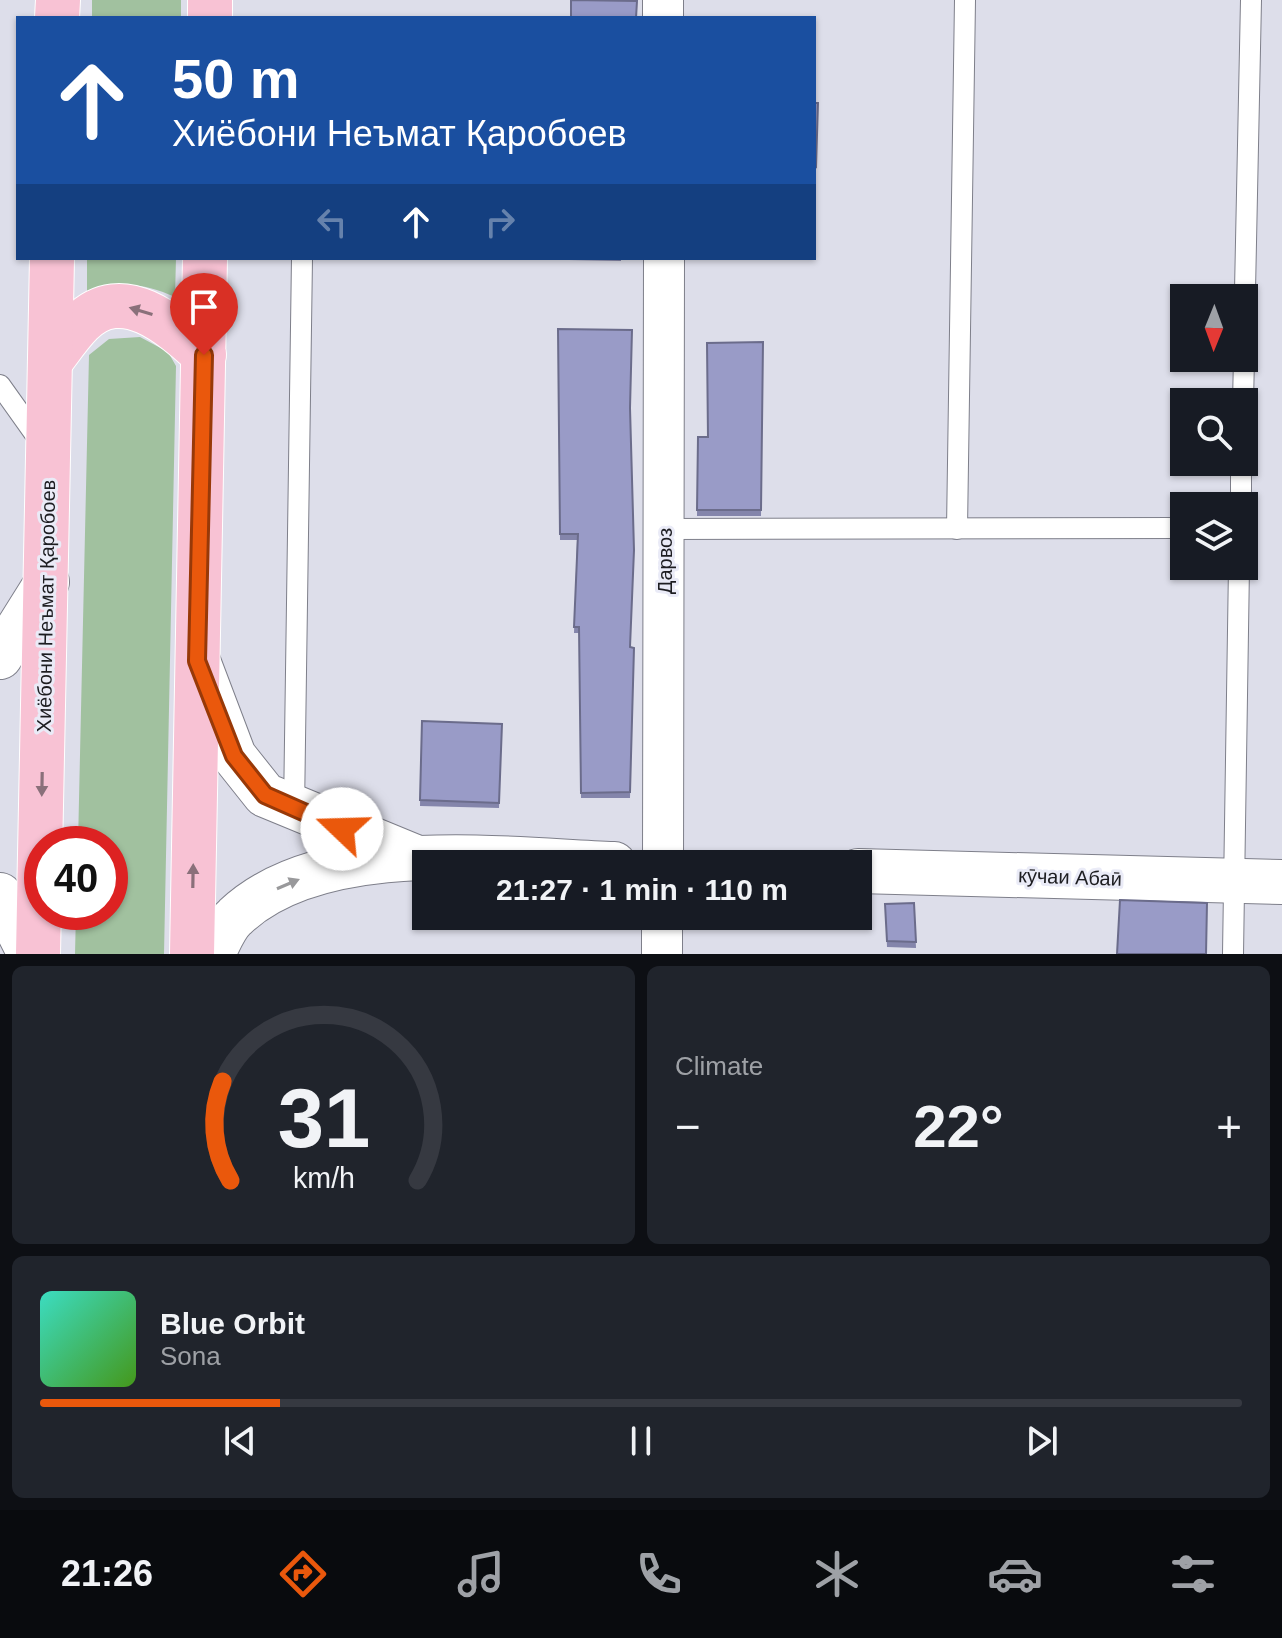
<!DOCTYPE html>
<html lang="en">
<head>
<meta charset="utf-8">
<style>
  body { margin:0; font-family:Arial,sans-serif; background:#20242c; color:#f1f3f6; height:100vh; display:flex; flex-direction:column; font-size:30px; white-space:nowrap }
  * { box-sizing:border-box; margin:0 }
  p { font-size:26px; color:#9ea1a6 }
  .icon { flex:none; width:44px; height:44px; fill:none; stroke:currentColor; stroke-width:2; stroke-linecap:round; stroke-linejoin:round }
  .map { position:relative; height:954px; overflow:hidden }
  .details { display:flex; flex-direction:column; gap:12px; padding:12px; background:#0d0f14; flex:1 }
  .details>* { flex:none }
  .banner { position:absolute; left:16px; top:16px; width:800px; height:244px; border-radius:0px; box-shadow:0 2px 6px #0004; background:#1a4fa0; color:#fff; overflow:hidden }
  .needle { width:52px; rotate:181deg }
  .fabs { position:absolute; left:1170px; top:284px; display:grid; gap:16px }
  .fabs a { display:grid; place-items:center; width:88px; height:88px; border-radius:0px; background:#171b24; box-shadow:0 2px 6px #0004; font-size:40px }
  .speed { position:absolute; left:24px; top:826px; display:flex; gap:16px; font-size:40px; font-weight:700; text-align:center }
  .speed>* { display:grid; place-content:center; width:104px; height:104px; border-radius:50%; background:#171b24; box-shadow:0 2px 6px #0004; line-height:1 }
  .speed .limit { border:12px solid #d22; background:#fff; color:#111 }
  .pin { position:absolute; display:grid; place-items:center; width:68px; height:68px; color:#fff; margin:-82px -34px; border-radius:50% 50% 50% 0; rotate:-45deg; box-shadow:0 0 8px #0007 }
  .pin .icon { rotate:45deg }
  .me { position:absolute; width:88px; margin:-44px; rotate:291deg; stroke-linejoin:round; filter:drop-shadow(0 0 6px #0008) }
  .turn { display:flex; align-items:center; gap:28px; height:168px; padding:0 24px; font-size:36px }
  .turn .icon { width:104px; height:104px; stroke-width:2.5 }
  .turn b { display:block; font-size:56px; line-height:68px }
  .lanes { display:flex; align-items:center; height:76px; padding:0 24px; background:#0003; justify-content:center; gap:40px; direction:ltr }
  .lanes .off { opacity:.35 }
  .big { font-size:60px; font-weight:700; line-height:1.1 }
  .details .widget { flex:1; display:flex; flex-direction:column; justify-content:center; gap:12px; min-width:0; padding:0 28px; border-radius:12px; background:#20242c }
  .details .dial { align-items:center; gap:0 }
  .dial svg { height:208px; overflow:visible; fill:none; stroke:#363941; stroke-width:7; stroke-linecap:round; text-anchor:middle }
  .dial text { fill:#f1f3f6; stroke:none }
  .song { display:flex; align-items:center; gap:24px }
  .cover { width:96px; height:96px; border-radius:12px; background:linear-gradient(135deg,hsl(170 70% 55%),hsl(100 70% 35%)) }
  .played { height:8px; border-radius:4px; background:linear-gradient(90deg,#ea580c 20%,#363941 20%) }
  .keys { display:flex; justify-content:space-around; direction:ltr }
  .heat { display:flex; justify-content:space-between; align-items:center; font-size:44px; direction:ltr }
  .details .tiles { flex:1; display:grid; gap:12px; grid-template-columns:1fr 1fr }
  .widget:last-child { grid-column:span 2 }
  .trip { position:absolute; left:412px; top:850px; width:460px; height:80px; border-radius:0px; background:#171b24; box-shadow:0 2px 6px #0004; font-weight:700; line-height:80px; text-align:center }
  .tab-bar { display:flex; height:128px; justify-content:space-around; align-items:center; background:#090b0e; color:#9ea1a6 }
  .tab-bar .icon { width:56px; height:56px }
  .tab-bar .on { color:#ea580c }
  .tab-bar b { font-size:36px; color:#f1f3f6 }
  .map>svg:first-child { display:block }
  .green { fill:#a1c19f }
  .lines { fill:none; stroke-linecap:round; stroke-linejoin:round }
  .lane-casing { stroke:#7e7f8a; stroke-width:22 }
  .street-casing { stroke:#7e7f8a; stroke-width:42 }
  .secondary-casing { stroke:#7e7f8a; stroke-width:46 }
  .highway-casing { stroke:#fff; stroke-width:46 }
  .lane { stroke:#fff; stroke-width:20 }
  .street { stroke:#fff; stroke-width:40 }
  .secondary { stroke:#fff; stroke-width:44 }
  .highway { stroke:#f8c2d4; stroke-width:44 }
  .wall { fill:#8485ab }
  .building { fill:#999bc7; stroke:#6b6c8b; stroke-width:2 }
  .oneway { fill:#8a707a }
  .oneway2 { fill:#99999b }
  .route-casing { stroke:#983908; stroke-width:20 }
  .route { stroke:#ea580c; stroke-width:14 }
  .labels { text-anchor:middle; stroke-width:6; stroke-linejoin:round; paint-order:stroke }
  .street-label { font-size:20px; fill:#1d1d21; stroke:#eaebf7 }
</style>
</head>
<body>
<div class="map">
<svg width="1282" height="954" viewBox="0 0 1282 954">
  <rect width="100%" height="100%" fill="#dddeea"/>
  <g class="green">
    <rect x="92" y="0" width="89" height="18"/>
    <path d="M87 258H176L175 297C146 283 116 280 87 294Z"/>
    <path d="M140 337 168 352 176 366 164 954H75L76 912H110V844H78L89 355 109 339Z"/>
  </g>
  <g class="lines">
    <g class="lane-casing">
      <g id="lane">
        <path d="M1244 339 1251 0"/>
        <path d="M0 385 42 444"/>
        <path d="M1243 402 1244 358"/>
        <path d="M1241 506V462"/>
        <path d="M665 529 1184 528"/>
        <path d="M957 529 965 0"/>
        <path d="M294 810 302 258"/>
        <path d="M1233 954 1239 566"/>
      </g>
    </g>
    <g class="street-casing">
      <g id="street">
        <path d="M663 0V18"/>
        <path d="M663 864 664 258"/>
        <path d="M662 954V916"/>
      </g>
    </g>
    <g class="secondary-casing">
      <g id="secondary">
        <path d="M0 657 47 582"/>
        <path d="M198 661 234 756 265 795 413 856"/>
        <path d="M858 871 1282 882"/>
        <path d="M0 895 30 954"/>
        <path d="M213 954C219 942 225 926 235 917 321 835 504 860 614 864"/>
      </g>
    </g>
    <g class="highway-casing">
      <g id="highway">
        <path d="M57 18 58 0"/>
        <path d="M210 18V0"/>
        <path d="M50 362C60 349 70 334 81 323 123 281 172 326 204 355"/>
        <path d="M38 954 52 258"/>
        <path d="M192 954 205 258"/>
      </g>
    </g>
    <use href="#lane" class="lane"/>
    <use href="#street" class="street"/>
    <use href="#secondary" class="secondary"/>
    <use href="#highway" class="highway"/>
  </g>
  <g class="wall">
    <path d="M569 258H621V261L569 260Z"/>
    <path d="M558 329 630 411V647L634 653 630 798H581L579 633H574L577 540H560Z"/>
    <path d="M763 342 761 516H697L698 437H708Z"/>
    <path d="M422 721 502 724 499 808 420 806Z"/>
    <path d="M914 903 916 948 887 947 885 904Z"/>
  </g>
  <g class="building">
    <path d="M571 0 637 1 636 18H571Z"/>
    <path d="M814 103H818L816 167 814 166Z"/>
    <path d="M558 329 632 330 630 408 634 550 630 647 634 648 630 792 581 793 579 627H574L578 534H560Z"/>
    <path d="M763 342 761 510H697L698 437H708L707 343Z"/>
    <path d="M422 721 502 724 499 803 420 800Z"/>
    <path d="M1120 900 1207 903 1206 954H1117Z"/>
    <path d="M914 903 916 942 887 941 885 904Z"/>
  </g>
  <defs><path id="oneway-solid" d="M-6-.8H1V-3.2L6.5 0L1 3.2V.8H-6Z" transform="scale(2)"/></defs>
  <g class="oneway">
    <use href="#oneway-solid" transform="translate(141 311) rotate(-163)"/>
    <use href="#oneway-solid" transform="translate(42 784) rotate(91)"/>
    <use href="#oneway-solid" transform="translate(193 876) rotate(-89)"/>
  </g>
  <use class="oneway2" href="#oneway-solid" transform="translate(288 884) rotate(-23)"/>
  <g class="lines">
    <g class="route-casing">
      <path id="route" d="M204 355 197 661 234 756 265 795 342 829"/>
    </g>
    <use href="#route" class="route"/>
  </g>
  <g class="labels">
    <g class="street-label">
      <text transform="translate(665 561) rotate(-90)" y="7">Дарвоз</text>
      <text transform="translate(46 606) rotate(-89)" y="7">Хиёбони Неъмат Қаробоев</text>
      <text transform="translate(1070 877) rotate(2)" y="7">кӯчаи Абаӣ</text>
    </g>
  </g>
</svg>
<div class="fabs">
<a><svg class="needle" viewBox="-14 -14 28 28"><path d="M0-13l5 13h-10z" fill="#e53935"/><path d="M0 13l5-13h-10z" fill="#9ea1a6"/></svg></a>
<a><svg class="icon" aria-label="search" viewBox="0 0 24 24"><circle cx="10" cy="10" r="6"/><path d="M15 15l6 6"/></svg></a>
<a><svg class="icon" aria-label="layers" viewBox="0 0 24 24"><path d="M12 4l9 5-9 5-9-5zM3 14l9 5 9-5"/></svg></a>
</div>
<div class="speed"><div class="limit">40</div></div>
<div class="pin" style="left:204px;top:355px;background:#d93025"><svg class="icon" aria-label="arrive" viewBox="0 0 24 24"><path d="M6 21V4h12l-3 4 3 4H6"/></svg></div>
<svg class="me" style="left:342px;top:829px" viewBox="-20 -20 40 40"><circle r="19" fill="#fff"/><path d="M0-13L10 11 0 6-10 11z" fill="#ea580c"/></svg>
<div class="trip">21:27 · 1 min · 110 m</div>
<div class="banner">
<div class="turn"><svg class="icon" aria-label="ahead" viewBox="0 0 24 24"><path d="M12 20V5M6 11l6-6 6 6"/></svg><div><b>50 m</b>Хиёбони Неъмат Қаробоев</div></div>
<div class="lanes"><svg class="icon off" aria-label="left" viewBox="0 0 24 24"><path d="M17 20v-9H6M10 6l-5 5 5 5"/></svg><svg class="icon" aria-label="ahead" viewBox="0 0 24 24"><path d="M12 20V5M6 11l6-6 6 6"/></svg><svg class="icon off" aria-label="right" viewBox="0 0 24 24"><path d="M7 20v-9h11M14 6l5 5-5 5"/></svg></div>
</div>
</div>
<section class="details">
<div class="tiles">
<div class="widget dial"><svg viewBox="0 0 100 80">
<path d="M14 69A42 42 0 1 1 86 69"/>
<path d="M14 69A42 42 0 0 1 11 31" stroke="#ea580c"/>
<text x="50" y="56" font-size="32" font-weight="700">31</text>
<text x="50" y="72" font-size="11">km/h</text>
</svg></div>
<div class="widget"><p>Climate</p>
<div class="heat"><a>−</a><b class="big">22°</b><a>+</a></div>
</div>
<div class="widget">
<div class="song"><i class="cover"></i><div><b>Blue Orbit</b><p>Sona</p></div></div>
<div class="played"></div>
<div class="keys"><svg class="icon" aria-label="previous" viewBox="0 0 24 24"><path d="M18 5L8 12l10 7zM5 5v14"/></svg><svg class="icon" aria-label="pause" viewBox="0 0 24 24"><path d="M8 5v14M16 5v14"/></svg><svg class="icon" aria-label="next" viewBox="0 0 24 24"><path d="M6 5l10 7-10 7zM19 5v14"/></svg></div>
</div>
</div>
</section>
<nav class="tab-bar">
<b>21:26</b>
<svg class="icon on" aria-label="directions" viewBox="0 0 24 24"><path d="M12 3l9 9-9 9-9-9zM9 14v-3h6M13 9l2 2-2 2"/></svg>
<svg class="icon" aria-label="music" viewBox="0 0 24 24"><path d="M9 18V5l10-2v13"/><circle cx="6" cy="18" r="3"/><circle cx="16" cy="16" r="3"/></svg>
<svg class="icon" aria-label="phone" viewBox="0 0 24 24"><path d="M5 4h4l2 5-3 2q2 4 5 5l2-3 5 2v4C11 20 4 13 5 4z"/></svg>
<svg class="icon" aria-label="climate" viewBox="0 0 24 24"><path d="M12 3v18M4 7l16 10M4 17L20 7"/></svg>
<svg class="icon" aria-label="car" viewBox="0 0 24 24"><path d="M5 17H2v-5l4-1 3-4h7l3 4 3 1v5h-3M9 17h6M6 11h13"/><circle cx="7" cy="17" r="2"/><circle cx="17" cy="17" r="2"/></svg>
<svg class="icon" aria-label="filters" viewBox="0 0 24 24"><path d="M4 7h16M4 17h16"/><circle cx="9" cy="7" r="2"/><circle cx="15" cy="17" r="2"/></svg>
</nav>
</body>
</html>
